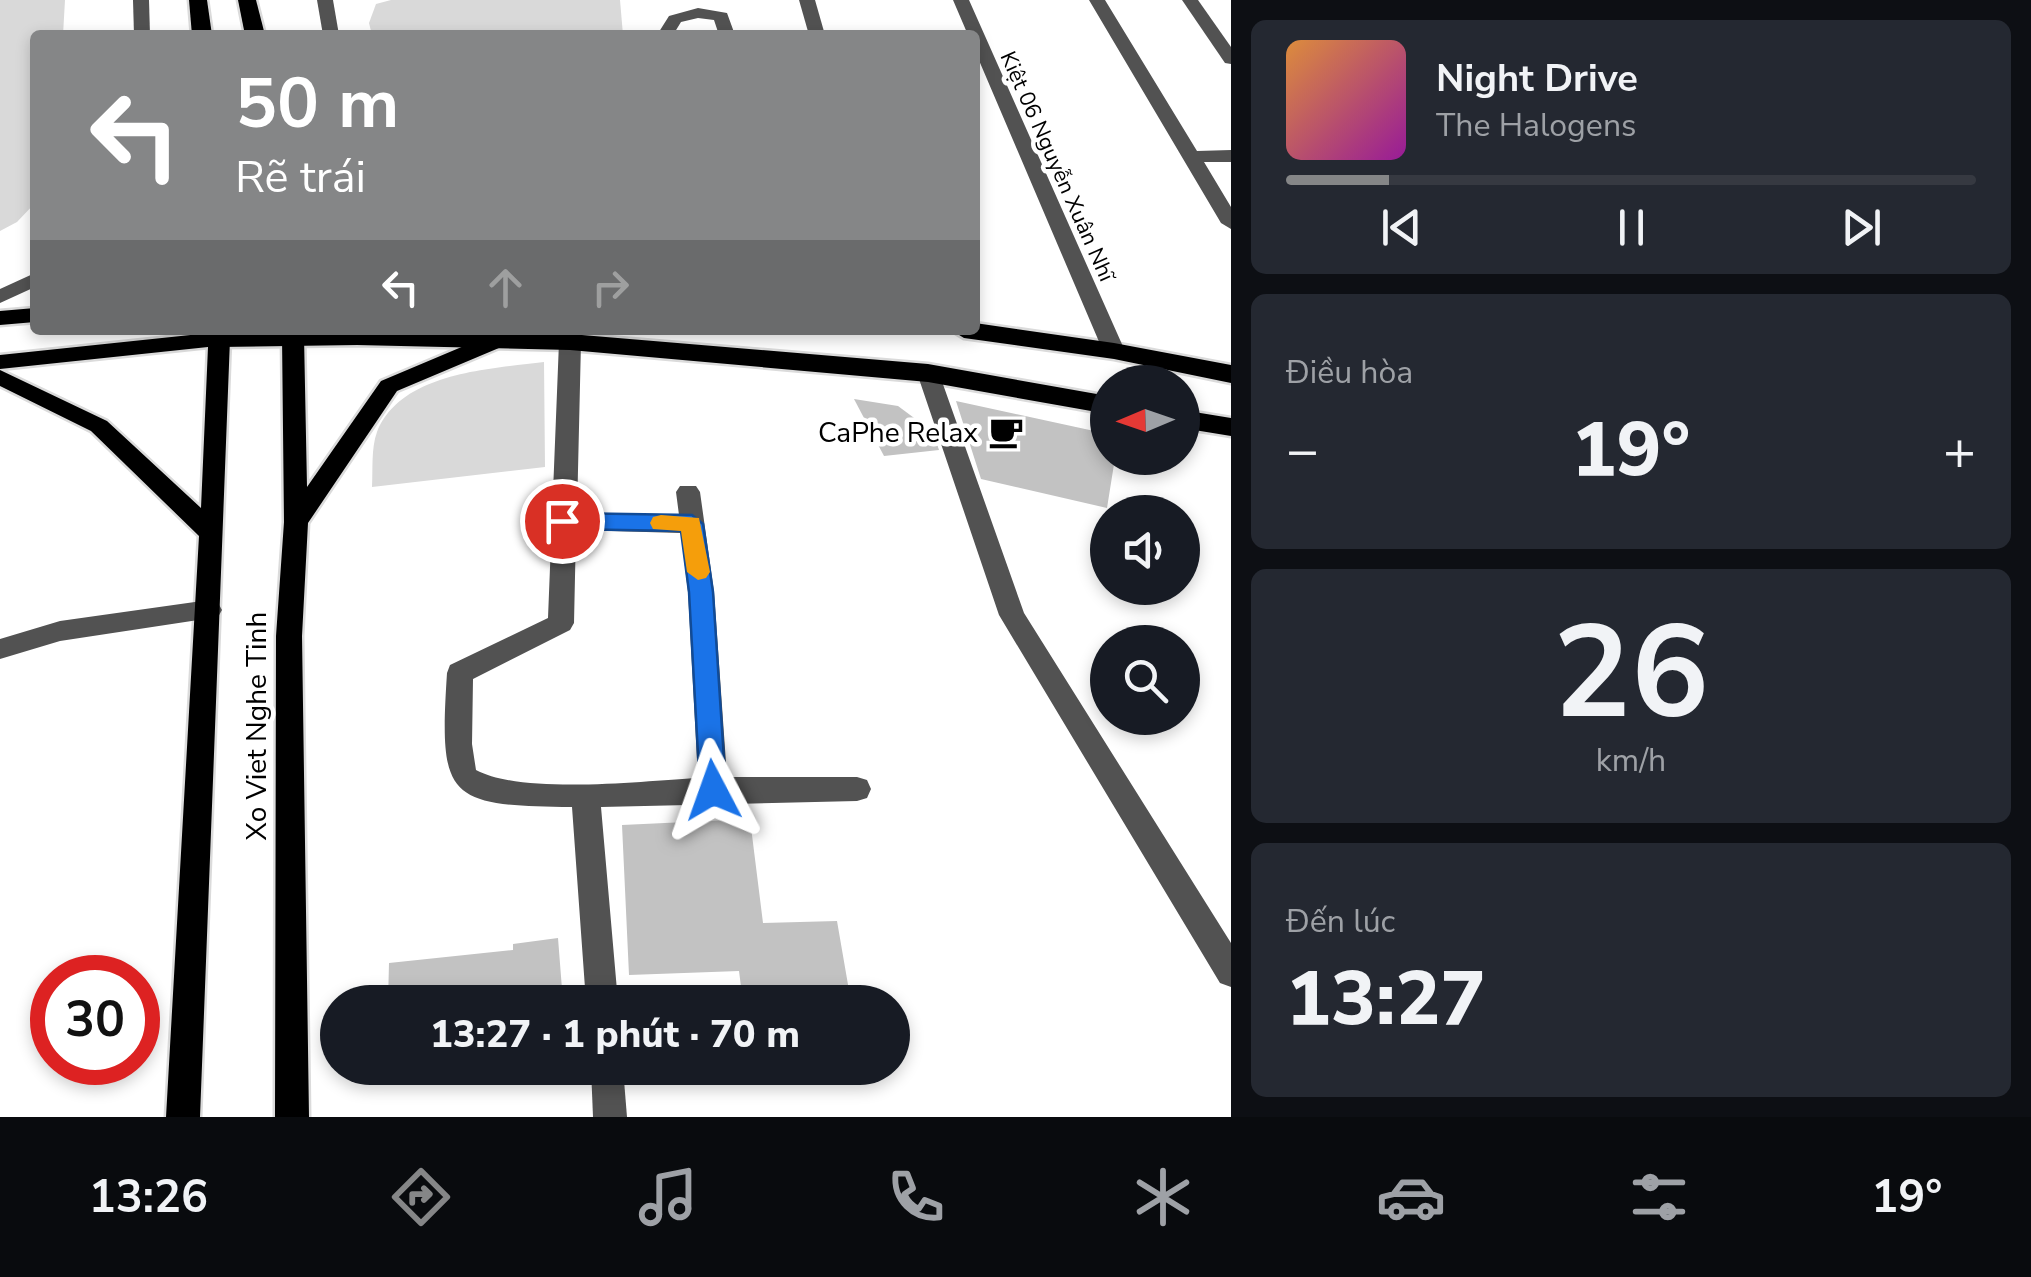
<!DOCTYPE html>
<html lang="vi">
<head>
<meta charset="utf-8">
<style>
  body { margin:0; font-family:"Nunito Sans",sans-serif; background:#242831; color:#f1f3f6; height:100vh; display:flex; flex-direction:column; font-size:38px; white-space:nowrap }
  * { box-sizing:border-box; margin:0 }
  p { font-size:32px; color:#9ea1a6 }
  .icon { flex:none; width:55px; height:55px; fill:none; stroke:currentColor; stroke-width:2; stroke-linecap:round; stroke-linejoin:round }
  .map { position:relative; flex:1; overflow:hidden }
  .side { display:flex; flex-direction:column; gap:20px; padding:20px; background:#0d0f14; width:800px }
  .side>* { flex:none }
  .top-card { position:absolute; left:30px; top:30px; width:950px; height:305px; border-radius:10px; box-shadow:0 5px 15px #0003; background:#858687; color:#fff; overflow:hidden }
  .needle { width:65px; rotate:268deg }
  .tools { position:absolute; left:1090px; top:365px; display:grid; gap:20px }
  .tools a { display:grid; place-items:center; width:110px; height:110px; border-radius:50%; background:#171b24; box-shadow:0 5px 15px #0003; font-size:50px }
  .speed { position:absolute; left:30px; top:955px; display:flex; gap:20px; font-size:50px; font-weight:700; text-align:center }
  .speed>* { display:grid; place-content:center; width:130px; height:130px; border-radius:50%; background:#171b24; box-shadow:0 5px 15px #0003; line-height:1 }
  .speed .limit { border:15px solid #d22; background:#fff; color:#111 }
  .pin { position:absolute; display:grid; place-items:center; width:85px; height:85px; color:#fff; margin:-42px; border:5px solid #fff; border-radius:50%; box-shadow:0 2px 10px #0007 }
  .me { position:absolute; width:110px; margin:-55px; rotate:356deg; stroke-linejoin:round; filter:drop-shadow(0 0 8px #0008) }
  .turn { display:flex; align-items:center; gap:35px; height:210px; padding:0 40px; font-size:45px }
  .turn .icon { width:130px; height:130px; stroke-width:2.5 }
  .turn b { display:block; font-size:70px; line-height:85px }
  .lanes { display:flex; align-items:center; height:95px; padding:0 40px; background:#0003; justify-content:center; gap:50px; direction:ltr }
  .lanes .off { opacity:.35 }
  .big { font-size:75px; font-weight:800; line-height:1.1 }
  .side .widget { flex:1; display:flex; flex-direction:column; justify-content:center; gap:15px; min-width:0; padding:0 35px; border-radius:15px; background:#242831 }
  .side .dial { align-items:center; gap:0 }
  .dial b { font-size:130px; line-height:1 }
  .song { display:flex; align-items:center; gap:30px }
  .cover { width:120px; height:120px; border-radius:15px; background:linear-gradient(135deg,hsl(30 70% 55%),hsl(300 70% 35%)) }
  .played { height:10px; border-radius:5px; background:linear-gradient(90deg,#858687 15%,#363941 15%) }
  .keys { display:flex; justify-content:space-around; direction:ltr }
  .heat { display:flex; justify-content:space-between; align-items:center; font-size:55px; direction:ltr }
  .trip { position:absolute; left:320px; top:985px; width:590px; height:100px; border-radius:50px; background:#171b24; box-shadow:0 5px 15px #0003; font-weight:800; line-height:100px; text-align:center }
  .menu { display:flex; height:160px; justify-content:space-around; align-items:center; background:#090b0e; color:#9ea1a6 }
  .menu .icon { width:70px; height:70px }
  .menu .current { color:#858687 }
  .menu b { font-size:45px; color:#f1f3f6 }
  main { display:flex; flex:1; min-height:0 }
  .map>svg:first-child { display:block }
  .green { fill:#d9d9d9 }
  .building { fill:#c2c2c2 }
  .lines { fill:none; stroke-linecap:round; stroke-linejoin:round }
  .major-casing { stroke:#dbdbdb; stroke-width:5 }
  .highway-casing { stroke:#dbdbdb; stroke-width:5 }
  .minor { fill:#525252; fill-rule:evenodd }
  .major { fill:#000; fill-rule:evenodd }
  .highway { fill:#000; fill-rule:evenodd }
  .route { fill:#1a73e8; stroke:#114b97; stroke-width:2.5 }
  .slow { fill:#f59e0b }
  .labels { text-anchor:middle; stroke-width:9; stroke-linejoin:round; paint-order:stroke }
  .far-street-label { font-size:22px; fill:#000; stroke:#fff }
  .poi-label { font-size:28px; fill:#000; stroke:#fff; text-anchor:end }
  .street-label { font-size:28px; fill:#000; stroke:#fff }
</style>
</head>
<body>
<main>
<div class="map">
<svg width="1231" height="1117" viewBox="0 0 1231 1117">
  <rect width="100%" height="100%" fill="#fff"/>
  <g class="green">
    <path d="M0 0H65L63 35H35V203L17 222 0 231Z"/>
    <path d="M391 0H620L623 35H372L369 23 376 4Z"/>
    <path d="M544 362 545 467 372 487C373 470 371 448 377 432 401 372 490 369 544 362Z"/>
  </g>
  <g class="building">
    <path d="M854 399 898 406 933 432 939 450 884 456Z"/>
    <path d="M956 401 1108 434V458H1115L1107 508 981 479Z"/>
    <path d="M750 819 763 923 837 921 851 1002H743L739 971 629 975 622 825Z"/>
    <path d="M558 938 563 1002H388L389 963 513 950V944Z"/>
  </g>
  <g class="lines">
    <g class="major-casing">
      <g id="major">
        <path d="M35 308V322L0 325V311Z"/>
        <path d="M296 330 304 336 307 487 381 381 490 335 498 333 509 340 506 345 397 391 308 523 302 636 309 1117H275L276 636 284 522 282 336 285 331Z"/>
        <path d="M219 332 230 339 200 1117H166L199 536 91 431 0 386V370L107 421 201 508 208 347 0 369V355Z"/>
      </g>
    </g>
    <g class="highway-casing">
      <g id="highway">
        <path d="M189 0H207L212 35H192Z"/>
        <path d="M238 0H256L265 35H245Z"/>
        <path d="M975 323 1114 343 1231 365V383L1114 359 964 338 951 330H975Z"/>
        <path d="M206 330 570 334 928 364 1108 396V414L928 382 570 350 357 345 219 347 210 345Z"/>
        <path d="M1182 410 1231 418V436L1182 428Z"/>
      </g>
    </g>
    <g class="minor">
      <path d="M133 0H149L150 35H134Z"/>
      <path d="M317 0H333L339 35H323Z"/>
      <path d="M799 0H815L825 35H809Z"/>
      <path d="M953 0H969L1125 351 1122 356 1114 358 1103 351 975 51V35H968Z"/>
      <path d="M1089 0H1105L1197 151 1231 150V162H1204L1231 207V229L1221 223Z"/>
      <path d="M1182 0H1198L1231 47V64L1225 63Z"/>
      <path d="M698 8 727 13 735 35H719L714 20 698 18 681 22 673 35H657L669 16Z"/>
      <path d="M35 273V287L0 303V289Z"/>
      <path d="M570 335 581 342 577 513 679 515 676 492 680 486H696L700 492 714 592 727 777H857L867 780 871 789 867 798 857 801 601 807 618 1002H586L572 807C446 806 439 798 447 673L450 665 548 618 559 342ZM576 530 681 533 688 592 698 778C643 781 523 795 476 770L472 744 473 679 570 630 574 623Z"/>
      <path d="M928 366 939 373 1024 613 1231 943V987L1220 983 999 615 917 373Z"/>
      <path d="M209 600 218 603 222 610 218 617 60 641 0 659V639L60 621Z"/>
      <path d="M591 1068H623L627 1117H593Z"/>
    </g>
    <use href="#major" class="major"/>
    <use href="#highway" class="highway"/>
  </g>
  <path class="route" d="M562 513 692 515 703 524 713 592 726 790 722 797 713 801 704 797 700 790 689 592 681 531 562 529 551 521Z"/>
  <path class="slow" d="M661 515 699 518 710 572 706 578 698 580 687 572 681 531 653 529 650 523 653 517Z"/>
  <defs>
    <g id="cafe-bare" transform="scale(2.7)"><path d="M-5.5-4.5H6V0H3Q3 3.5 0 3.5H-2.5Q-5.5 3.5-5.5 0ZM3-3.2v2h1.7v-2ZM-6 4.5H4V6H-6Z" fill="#000" stroke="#fff" stroke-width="2.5" paint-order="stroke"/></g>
  </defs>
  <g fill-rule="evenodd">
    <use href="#cafe-bare" x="1006" y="432"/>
  </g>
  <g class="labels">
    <g class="far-street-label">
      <text transform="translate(1058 166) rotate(66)" y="8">Kiệt 06 Nguyễn Xuân Nhĩ</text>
    </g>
    <g class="poi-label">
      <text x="978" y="442">CaPhe Relax</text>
    </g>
    <g class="street-label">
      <text transform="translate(256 726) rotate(-90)" y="10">Xo Viet Nghe Tinh</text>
    </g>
  </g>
</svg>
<div class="tools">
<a><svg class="needle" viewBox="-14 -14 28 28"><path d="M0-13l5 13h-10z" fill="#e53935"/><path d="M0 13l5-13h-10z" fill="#9ea1a6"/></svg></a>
<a><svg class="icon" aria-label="sound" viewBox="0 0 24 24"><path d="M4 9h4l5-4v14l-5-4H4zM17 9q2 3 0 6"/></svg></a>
<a><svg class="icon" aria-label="search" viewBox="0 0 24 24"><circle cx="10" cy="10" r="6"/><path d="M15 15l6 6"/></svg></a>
</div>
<div class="speed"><div class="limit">30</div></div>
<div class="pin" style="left:562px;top:521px;background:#d93025"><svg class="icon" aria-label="arrive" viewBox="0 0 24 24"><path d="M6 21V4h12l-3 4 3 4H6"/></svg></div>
<svg class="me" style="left:713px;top:790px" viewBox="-20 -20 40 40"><path d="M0-17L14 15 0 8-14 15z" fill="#1a73e8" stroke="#fff" stroke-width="4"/></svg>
<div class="trip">13:27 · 1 phút · 70 m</div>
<div class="top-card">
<div class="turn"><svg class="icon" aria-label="left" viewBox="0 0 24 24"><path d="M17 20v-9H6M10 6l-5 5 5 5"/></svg><div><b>50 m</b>Rẽ trái</div></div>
<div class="lanes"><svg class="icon" aria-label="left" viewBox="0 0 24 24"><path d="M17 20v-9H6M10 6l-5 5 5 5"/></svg><svg class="icon off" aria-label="ahead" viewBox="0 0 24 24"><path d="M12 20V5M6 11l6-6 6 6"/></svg><svg class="icon off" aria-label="right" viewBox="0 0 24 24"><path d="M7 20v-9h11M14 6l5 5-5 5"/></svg></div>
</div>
</div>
<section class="side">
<div class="widget">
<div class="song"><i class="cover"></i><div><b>Night Drive</b><p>The Halogens</p></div></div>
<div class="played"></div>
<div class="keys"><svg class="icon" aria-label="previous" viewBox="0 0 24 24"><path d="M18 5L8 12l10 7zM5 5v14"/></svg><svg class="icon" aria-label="pause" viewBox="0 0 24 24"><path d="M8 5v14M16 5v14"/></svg><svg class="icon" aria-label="next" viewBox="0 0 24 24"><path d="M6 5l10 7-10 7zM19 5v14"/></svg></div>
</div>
<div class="widget"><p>Điều hòa</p>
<div class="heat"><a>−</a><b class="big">19°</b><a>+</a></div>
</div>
<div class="widget dial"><b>26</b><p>km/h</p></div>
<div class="widget"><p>Đến lúc</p><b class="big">13:27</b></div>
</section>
</main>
<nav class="menu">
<b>13:26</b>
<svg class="icon current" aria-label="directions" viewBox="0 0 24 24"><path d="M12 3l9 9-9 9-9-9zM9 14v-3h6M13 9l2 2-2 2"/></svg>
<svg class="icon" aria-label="music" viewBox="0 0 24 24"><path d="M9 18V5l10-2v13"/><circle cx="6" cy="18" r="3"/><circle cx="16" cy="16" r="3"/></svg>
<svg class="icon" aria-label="phone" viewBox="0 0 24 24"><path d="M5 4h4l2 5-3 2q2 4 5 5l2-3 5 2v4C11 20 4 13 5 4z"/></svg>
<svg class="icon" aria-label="climate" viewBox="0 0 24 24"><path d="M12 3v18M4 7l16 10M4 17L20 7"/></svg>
<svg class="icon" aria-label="car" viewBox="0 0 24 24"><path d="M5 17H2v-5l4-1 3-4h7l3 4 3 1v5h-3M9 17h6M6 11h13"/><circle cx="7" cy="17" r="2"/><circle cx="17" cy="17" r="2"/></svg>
<svg class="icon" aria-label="filters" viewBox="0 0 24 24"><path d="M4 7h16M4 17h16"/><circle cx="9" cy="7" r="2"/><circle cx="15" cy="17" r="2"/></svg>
<b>19°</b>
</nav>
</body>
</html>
